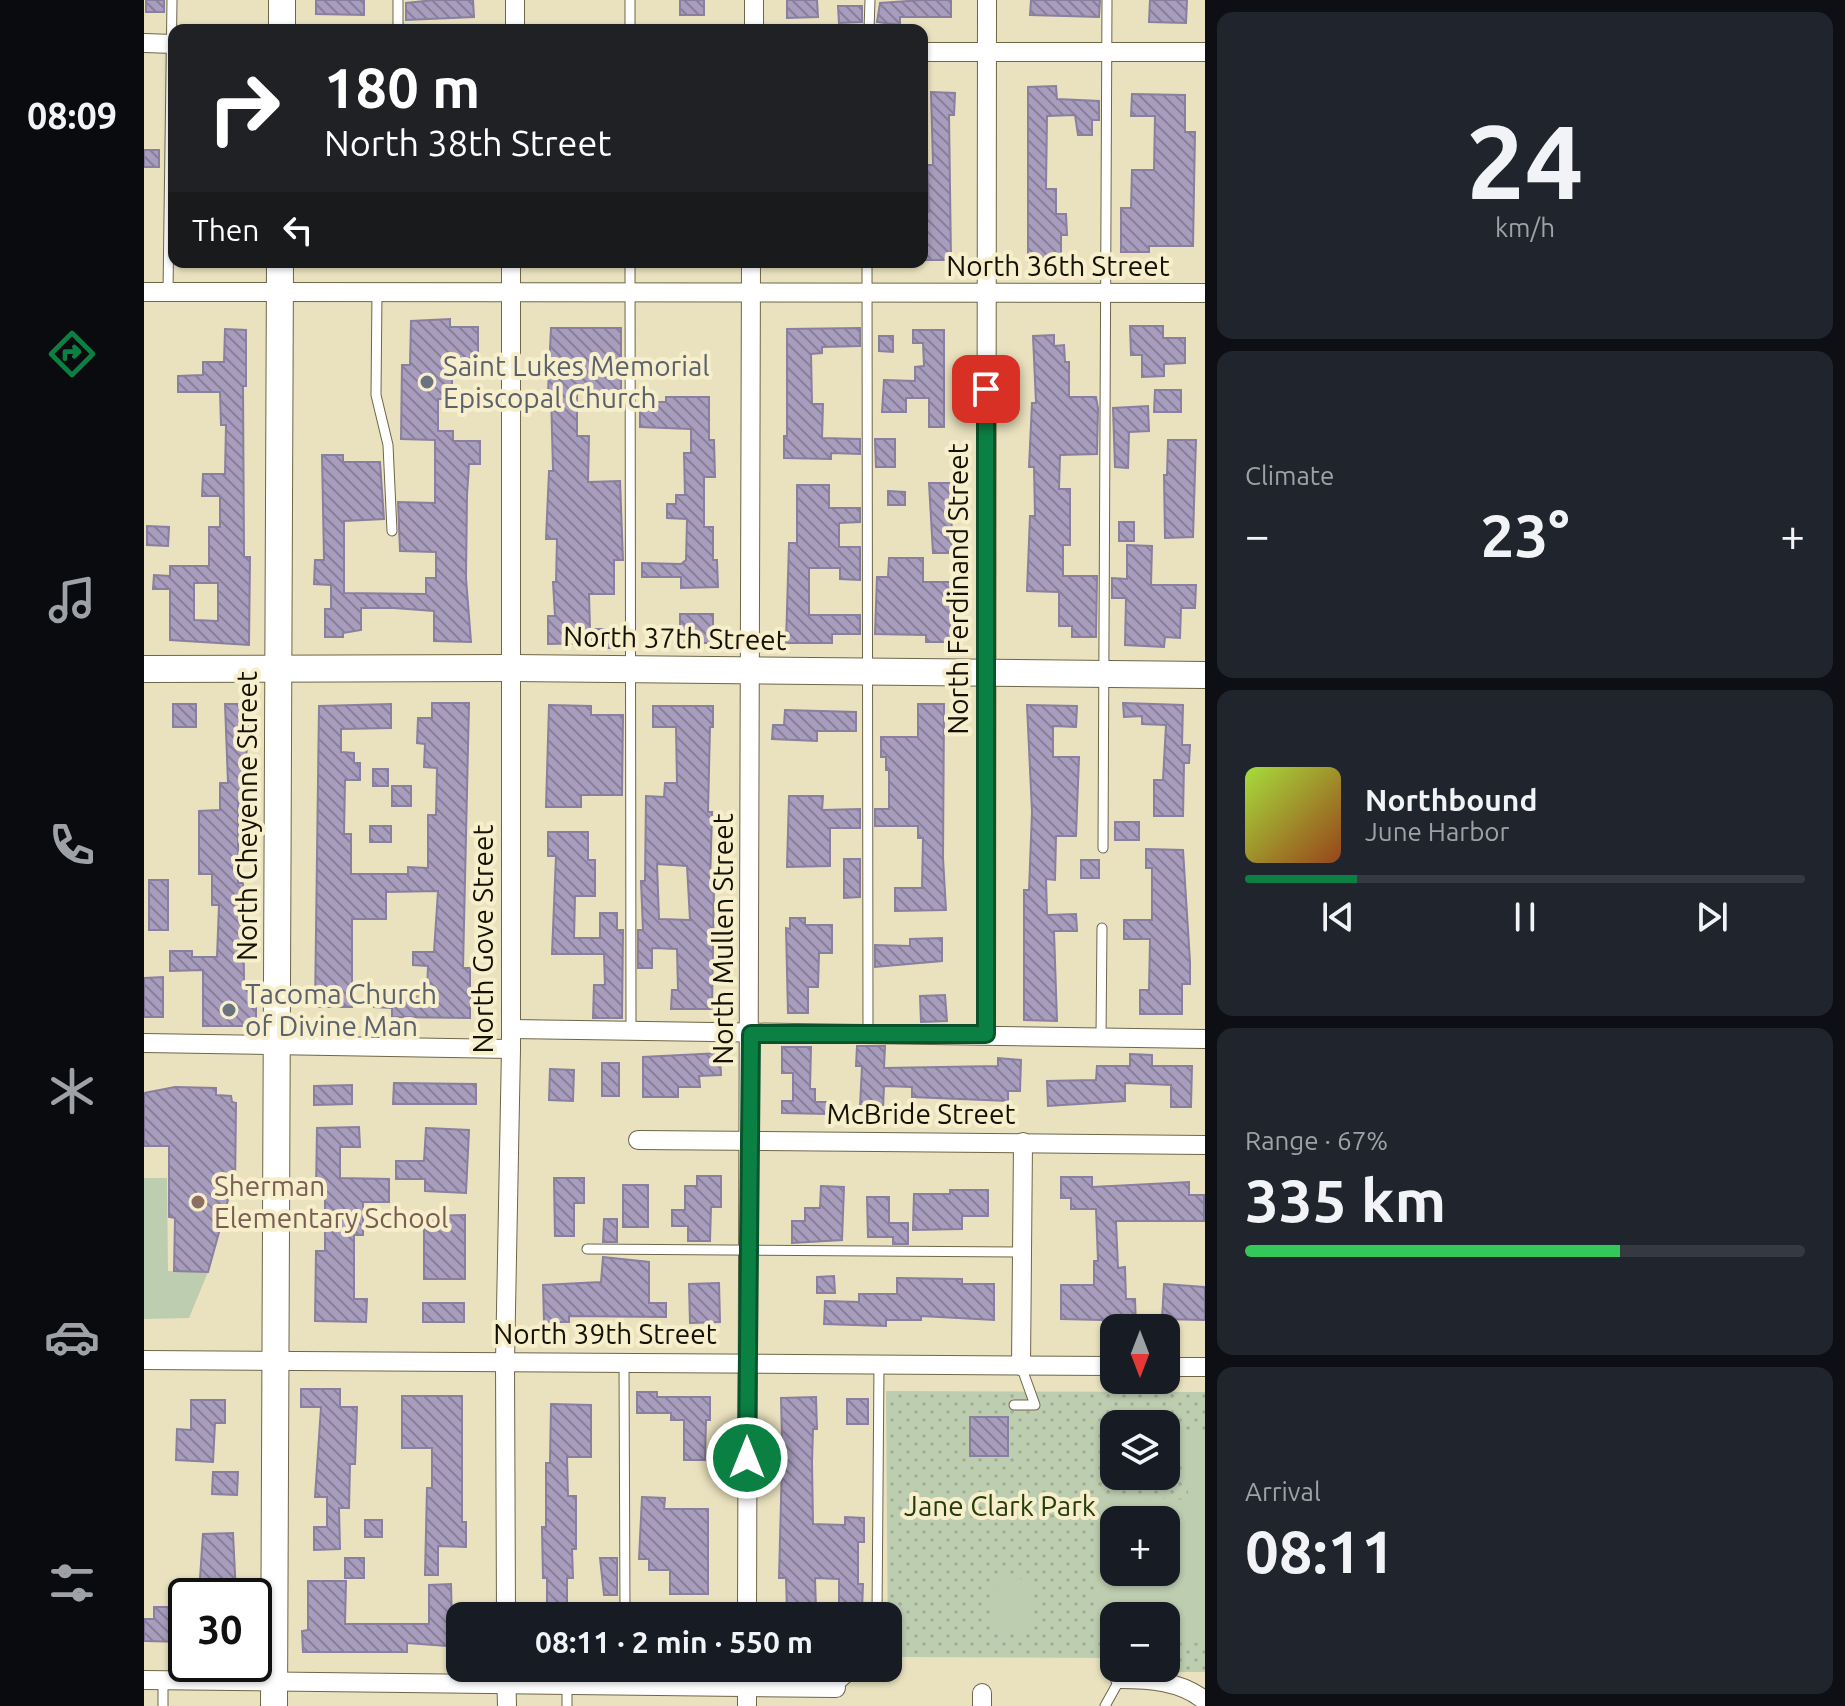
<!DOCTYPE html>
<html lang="en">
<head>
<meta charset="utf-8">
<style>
  body { margin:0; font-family:Ubuntu,sans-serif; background:#20242c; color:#f1f3f6; height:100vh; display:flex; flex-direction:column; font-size:30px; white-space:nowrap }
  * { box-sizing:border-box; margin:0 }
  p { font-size:26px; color:#9ea1a6 }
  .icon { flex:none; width:44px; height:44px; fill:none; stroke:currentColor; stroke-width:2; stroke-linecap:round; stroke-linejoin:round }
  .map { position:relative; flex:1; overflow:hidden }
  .sheet { display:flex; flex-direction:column; gap:12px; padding:12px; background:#0d0f14; width:640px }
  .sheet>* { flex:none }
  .guide { position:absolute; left:24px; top:24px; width:760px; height:244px; border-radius:16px; box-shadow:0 2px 6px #0004; background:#202124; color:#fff; overflow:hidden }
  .needle { width:52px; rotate:180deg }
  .tools { position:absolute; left:956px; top:1314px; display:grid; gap:16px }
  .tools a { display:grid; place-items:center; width:80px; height:80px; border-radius:16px; background:#171b24; box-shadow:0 2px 6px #0004; font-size:40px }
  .speed { position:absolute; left:24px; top:1578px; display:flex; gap:16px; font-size:40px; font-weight:700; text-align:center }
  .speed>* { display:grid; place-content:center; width:104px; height:104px; border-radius:50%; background:#171b24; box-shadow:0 2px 6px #0004; line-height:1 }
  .speed .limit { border:4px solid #111; border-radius:12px; background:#fff; color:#111 }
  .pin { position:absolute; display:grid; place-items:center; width:68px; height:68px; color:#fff; margin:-34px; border-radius:16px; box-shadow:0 4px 12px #0006 }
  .me { position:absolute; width:88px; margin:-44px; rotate:0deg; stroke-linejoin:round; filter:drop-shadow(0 0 6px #0008) }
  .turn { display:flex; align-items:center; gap:28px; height:168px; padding:0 24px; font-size:36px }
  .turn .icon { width:104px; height:104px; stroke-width:2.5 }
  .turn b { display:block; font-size:56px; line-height:68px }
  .then { display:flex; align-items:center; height:76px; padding:0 24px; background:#0003; gap:16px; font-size:30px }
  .big { font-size:60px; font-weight:700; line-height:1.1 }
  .sheet .widget { flex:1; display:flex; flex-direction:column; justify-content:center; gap:12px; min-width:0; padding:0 28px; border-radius:16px; background:#20242c }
  .sheet .dial { align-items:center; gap:0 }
  .dial b { font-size:104px; line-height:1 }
  .song { display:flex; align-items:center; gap:24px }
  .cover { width:96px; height:96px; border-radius:12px; background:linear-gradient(135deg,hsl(80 70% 55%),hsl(20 70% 35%)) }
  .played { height:8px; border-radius:4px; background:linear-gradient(90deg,#0b8043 20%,#363941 20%) }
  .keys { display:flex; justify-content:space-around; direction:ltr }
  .heat { display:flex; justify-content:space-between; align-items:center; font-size:44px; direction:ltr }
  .charge { height:12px; border-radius:6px; background:linear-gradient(90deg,#34c759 67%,#363941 0) }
  .trip { position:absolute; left:302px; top:1602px; width:456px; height:80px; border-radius:16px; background:#171b24; box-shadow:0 2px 6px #0004; font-weight:700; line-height:80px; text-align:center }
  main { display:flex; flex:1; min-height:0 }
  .menu { display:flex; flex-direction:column; width:144px; justify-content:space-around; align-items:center; background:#090b0e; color:#9ea1a6 }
  .menu .icon { width:56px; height:56px }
  .menu .current { color:#0b8043 }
  .menu b { font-size:36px; color:#f1f3f6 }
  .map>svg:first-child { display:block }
  .green { fill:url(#green-dots); fill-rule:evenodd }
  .pitch { fill:#bdcdb0; fill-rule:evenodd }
  .building { fill:url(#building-back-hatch); stroke:#897f9e; stroke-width:2; fill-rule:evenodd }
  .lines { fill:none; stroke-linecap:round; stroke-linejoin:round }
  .lane-casing { stroke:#6e6647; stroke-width:11 }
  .street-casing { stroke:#6e6647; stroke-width:20 }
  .secondary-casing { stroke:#6e6647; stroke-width:28 }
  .lane { stroke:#fff; stroke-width:9 }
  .street { stroke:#fff; stroke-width:18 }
  .secondary { stroke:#fff; stroke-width:26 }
  .route-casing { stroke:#07532c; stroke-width:20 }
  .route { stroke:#0b8043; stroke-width:14 }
  .worship-dot { fill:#6b7280; stroke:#f7efcb; stroke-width:3 }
  .education-dot { fill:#8d6e63; stroke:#f7efcb; stroke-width:3 }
  .labels { text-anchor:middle; stroke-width:8; stroke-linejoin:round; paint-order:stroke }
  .street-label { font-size:28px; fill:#141105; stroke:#f7efcb }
  .worship-label { font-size:28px; fill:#5b616d; stroke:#f7efcb; text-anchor:start }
  .education-label { font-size:28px; fill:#785e54; stroke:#f7efcb; text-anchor:start }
  .park-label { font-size:28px; fill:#263d0b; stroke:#f7efcb }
</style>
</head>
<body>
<main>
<nav class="menu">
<b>08:09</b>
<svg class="icon current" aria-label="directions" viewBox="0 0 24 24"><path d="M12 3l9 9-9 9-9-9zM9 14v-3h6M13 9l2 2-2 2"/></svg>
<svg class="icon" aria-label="music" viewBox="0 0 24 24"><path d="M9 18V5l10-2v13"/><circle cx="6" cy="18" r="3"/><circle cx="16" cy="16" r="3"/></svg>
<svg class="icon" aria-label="phone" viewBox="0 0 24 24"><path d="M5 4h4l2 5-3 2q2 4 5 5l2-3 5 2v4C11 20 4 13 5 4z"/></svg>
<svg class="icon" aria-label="climate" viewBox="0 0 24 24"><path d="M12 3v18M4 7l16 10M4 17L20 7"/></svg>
<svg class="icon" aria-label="car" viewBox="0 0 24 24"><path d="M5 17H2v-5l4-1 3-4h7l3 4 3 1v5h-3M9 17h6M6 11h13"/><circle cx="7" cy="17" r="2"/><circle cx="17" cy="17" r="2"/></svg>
<svg class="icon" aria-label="filters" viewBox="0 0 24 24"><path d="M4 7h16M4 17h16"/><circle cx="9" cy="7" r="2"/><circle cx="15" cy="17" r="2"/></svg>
</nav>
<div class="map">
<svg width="1061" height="1706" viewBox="0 0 1061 1706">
  <defs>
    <pattern id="green-dots" width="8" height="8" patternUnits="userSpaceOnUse" patternTransform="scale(2)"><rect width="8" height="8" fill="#bdcdb0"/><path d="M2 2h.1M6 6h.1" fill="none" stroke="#a2af96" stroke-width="1.8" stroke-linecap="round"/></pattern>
    <pattern id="building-back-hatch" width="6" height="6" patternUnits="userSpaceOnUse" patternTransform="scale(2)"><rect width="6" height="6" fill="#a89dbd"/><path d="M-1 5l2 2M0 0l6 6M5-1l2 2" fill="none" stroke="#887f98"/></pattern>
  </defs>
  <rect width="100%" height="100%" fill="#eae2bf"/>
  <path class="green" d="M742 1391 1061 1392V1672H1035V1658H1022V1616H970V1658L744 1657ZM970 1424H1022V1476H970ZM970 1520H1022V1572H970Z"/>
  <g class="pitch">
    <path d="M0 1178H23L24 1271 64 1272 45 1318 0 1319Z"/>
    <path d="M1029 1432H1061V1643L1022 1642V1616H970V1641H962L954 1632 952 1496 1046 1500ZM970 1520H1022V1572H970Z"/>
    <path d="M871 1574 886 1587 888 1632 847 1633V1594L857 1576Z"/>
  </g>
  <g class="building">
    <rect x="2" y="0" width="18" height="12"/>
    <path d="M172 0H220V15L172 14Z"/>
    <path d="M290 0H329L330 17 262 20V3Z"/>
    <rect x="536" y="0" width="24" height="15"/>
    <path d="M643 0H673L674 17 643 18Z"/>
    <path d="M778 0H807V17H756V25L733 22 736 3Z"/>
    <path d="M887 0H956L955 17 886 15Z"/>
    <path d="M1006 0H1043L1042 23 1005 22Z"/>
    <path d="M694 6H718V22L695 23Z"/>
    <path d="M912 86 913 99 955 101V120H948V135H934L931 115 903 116 902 189H912V214H922L923 235H917V262H884V87Z"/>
    <path d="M787 92 811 93 810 115H805L807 260H778V212H785L783 165H789Z"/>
    <path d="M988 94 1041 95V132H1051L1049 246H1005V252H977V208H987L988 170H1010L1011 116H987Z"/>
    <rect x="0" y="150" width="15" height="17"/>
    <path d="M306 319V327H334V358H308V399H294V431H309V441H336V464H325L323 495 322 578 327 642 290 641V611L250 608H217V630L199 633V637H181V609H187V585L170 584 171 560H180L178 455H199V462H236L240 519 200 521V593L282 594V578H292V552L256 551 254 502 291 503V440L257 439 258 365H266L267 321Z"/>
    <path d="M986 326H1019V338H1041V363L1020 364V376L998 377V355H987Z"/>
    <path d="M407 328H477V392H433V436H445L444 482 476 481 479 560H470V594H445L446 629H469V648H450V643L404 644V616H411L409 582H412L413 539H402L405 471H409L407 392H404Z"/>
    <path d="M716 328V346L678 347V353L667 354 668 404H679L678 438 716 439V454L687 453V459L640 458V436H643V329Z"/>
    <path d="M81 329 102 330V386H99L100 557H106L105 645 26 640V589H9L10 575 26 576V566H65V527H76V496H58L59 474H81L82 425H77L76 392H34V376L59 375V362H80ZM50 583H74V621L50 620Z"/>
    <path d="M769 330H800V427H785V398H762V412H738L740 380 771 381V367L780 366 779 343H769Z"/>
    <path d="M910 335V346L920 345 921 362H925V397H952L954 408 953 454 916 455 915 489H926V545H919V576H953L952 637H928V626H915V592L883 591 886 516H891L890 467H885L888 403H892L889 336Z"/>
    <path d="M735 336H749V352L735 351Z"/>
    <path d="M1011 390H1037V412H1010Z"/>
    <path d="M522 397H565V440H570L571 477H560V527H569V560H573L574 587 537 588V577H498V563L537 564 542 560 543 519 523 518V504H532V495H541L540 453H547V429L496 427V402H522Z"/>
    <path d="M1004 406 1005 431 985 432 984 468 971 467 969 408Z"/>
    <path d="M731 439H751V467H732Z"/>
    <path d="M1024 440H1052L1049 537 1021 538 1020 475H1023Z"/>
    <path d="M785 483H807L808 553H789Z"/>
    <path d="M653 485H685V508H716V522L695 523V547H716V580L696 579V568H665V615H716V634H688V643H642L645 543H653Z"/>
    <path d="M744 491 761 492V505H744Z"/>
    <rect x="975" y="522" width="15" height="19"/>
    <path d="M3 526 25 527 24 546 3 545Z"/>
    <path d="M983 545 1008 546 1007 585H1052L1051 608H1037L1036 638 1021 637 1020 647 981 645 982 598H968V578L983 579Z"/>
    <path d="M745 558H779V582H811L809 642H782V635L731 634 733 577H744Z"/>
    <rect x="536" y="614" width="33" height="29"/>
    <path d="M288 703H325L319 968H326V1018L248 1017V1008L230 1007 231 991H283L284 966 269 965V952H290L294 891 242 892V919H208V1007H171L175 706 247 704V728L197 729V752L210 753V763H216V780H201L200 834H207V874H264V867L284 868V815H292L293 768 280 767 281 744 273 743 274 718H288Z"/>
    <path d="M979 703 1039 705 1038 745H1046L1045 763H1040L1039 816H1010V780H1019L1022 725 998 724V716L980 717Z"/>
    <rect x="29" y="704" width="23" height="23"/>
    <path d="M81 704H105L100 803H94V883H99L100 982H112V1026H59V970L26 971V951H48V957H73L75 905H68V874H55V811L76 810V783H84Z"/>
    <path d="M774 704H800L799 858 802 910 751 911V888H778L779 838H774V826H731V809H745V770H742V757H737V737H774Z"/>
    <path d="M405 705 447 706V715H479L478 795H437V807H402Z"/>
    <path d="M883 705 933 706 932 727 909 726V757H935L932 836H912L911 880 902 879 903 915 932 914 933 931H910L913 1021 880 1020V890H885L888 812Z"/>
    <path d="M509 706H569V727H566L564 812H568L566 885H570L568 1009H527L528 990H534L533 949 508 948V968H494V930H499L497 881H501L502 796 520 797 521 783H533L532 727H509ZM513 864 543 866 546 920 515 919Z"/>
    <path d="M641 710 712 712V731H673V741L628 739 629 725H640Z"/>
    <rect x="229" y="769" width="15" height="17"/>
    <rect x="248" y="786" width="19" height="20"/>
    <path d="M645 796H679L678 810 716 809V828H686V866L643 867Z"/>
    <rect x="971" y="822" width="24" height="18"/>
    <rect x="226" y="826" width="21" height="16"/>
    <path d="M404 832H444V860H451V896H431L430 938H456V913H473V930H479L478 1018H449L450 985H461L460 954H408L412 856H404Z"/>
    <path d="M1002 849 1039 850 1046 962V984H1038V1014H996V990H1005L1006 939H980V920H1008V868H1002Z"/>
    <path d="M700 859H716V897L700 898Z"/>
    <rect x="937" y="860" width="18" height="18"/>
    <rect x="5" y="880" width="19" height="50"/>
    <path d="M646 918H661V925H688V953H675L674 987H664V1013H644L642 928 646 929Z"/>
    <path d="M798 938V961L731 967V945L766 946V939Z"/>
    <path d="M19 977V1017H0V978Z"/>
    <path d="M801 995 803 1021 777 1022 776 996Z"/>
    <path d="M713 1046H741L740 1068 854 1066V1058L877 1060 876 1091H864V1101L768 1097V1087L740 1086 739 1109 716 1107 718 1066H712Z"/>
    <path d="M638 1047H667L666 1089H671V1102H684V1114L638 1113V1101H649V1073H638Z"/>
    <path d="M576 1053 577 1075 555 1076 556 1087H534V1097H499V1057Z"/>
    <path d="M986 1054 1008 1055V1066H1048L1047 1107H1027V1085L981 1083V1101L904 1106 903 1081 952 1080 953 1066H986Z"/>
    <rect x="458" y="1063" width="17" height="33"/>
    <path d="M406 1069 430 1070 429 1101 405 1100Z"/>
    <path d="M250 1083 332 1084V1104H249Z"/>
    <path d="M208 1085V1104L170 1105V1086Z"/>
    <path d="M31 1087 72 1088V1095L87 1096 88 1102 92 1103 91 1189H87L64 1272 30 1271 31 1218 25 1217V1146H0V1093Z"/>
    <path d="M215 1127 216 1147H196V1178L245 1179V1202H219V1235H210V1299H223L222 1322 171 1321 172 1251H181V1191H172L173 1128Z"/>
    <path d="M282 1128 325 1130 322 1193 281 1191V1179H252V1161H280Z"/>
    <path d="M553 1176H577V1207H567L566 1241H544V1226H528V1210H541V1186H553Z"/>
    <path d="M917 1177H948V1187L1045 1182V1195H1060V1221H972L974 1268 981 1267 982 1299H991L992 1326H959V1320L917 1319V1285H950V1261H954L952 1209H927V1198H917Z"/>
    <path d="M410 1178H440V1203H430V1236H411Z"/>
    <rect x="479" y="1185" width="25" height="42"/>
    <path d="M677 1186 700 1187 698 1240 648 1243V1221H661V1208H676Z"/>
    <path d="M806 1190H844V1216H818V1229L769 1230 770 1194H806Z"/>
    <path d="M723 1197H745V1223H764V1244H749V1237H724Z"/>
    <path d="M321 1215V1279H280V1216Z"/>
    <path d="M460 1219H473V1242H459Z"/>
    <path d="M459 1257 505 1262V1303H522V1317L425 1316V1322H400L399 1285 457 1282Z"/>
    <path d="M690 1276 691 1293H673V1277Z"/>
    <path d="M753 1278 818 1279V1284H850V1320L777 1316V1320H742V1326L680 1324 681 1301 715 1302V1294H753Z"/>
    <path d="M575 1283 576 1322 546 1323 545 1284Z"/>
    <path d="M1020 1284 1061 1287V1320L1018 1319Z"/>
    <rect x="279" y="1303" width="41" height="19"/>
    <path d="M157 1389H196V1407H213L211 1464H206L205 1508H195L196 1549 170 1550V1527H183V1497H171L177 1407H157Z"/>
    <path d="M493 1392H513V1397H566V1420H562L561 1460H540V1420H527V1413H493Z"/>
    <path d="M258 1396H318V1522H322V1547L294 1546V1575H281L283 1488H288V1448H258Z"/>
    <path d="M672 1397 673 1429H669L668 1462 669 1524 701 1525V1517L720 1518V1542H714V1584H719L718 1610H695V1579L671 1578 672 1609 643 1610 642 1578H635L638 1462H633V1440H638L637 1398Z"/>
    <rect x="703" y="1399" width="21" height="25"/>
    <path d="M47 1400H81V1423H71L69 1462 32 1460 33 1429 47 1430Z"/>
    <path d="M407 1404 447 1405V1457H423L424 1496H432V1549H428L429 1578H423V1609H403V1578H399L398 1527H402V1463H406Z"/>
    <rect x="826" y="1417" width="38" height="39"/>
    <path d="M69 1472H94L93 1495 68 1494Z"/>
    <path d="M498 1497 521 1498 520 1509H564V1594H526V1570H505V1559H495Z"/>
    <rect x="221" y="1520" width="17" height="17"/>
    <path d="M89 1533 92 1594 55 1593 59 1534Z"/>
    <rect x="201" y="1558" width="19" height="20"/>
    <path d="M456 1558H473V1595H460Z"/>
    <path d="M164 1581H202L201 1624H285V1585L307 1584 308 1623 316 1624V1647L263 1643V1652H159L158 1631 164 1630Z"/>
    <path d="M10 1607H29V1614L42 1615V1642L0 1641V1619H10Z"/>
  </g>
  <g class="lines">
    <g class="lane-casing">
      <g id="lane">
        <path d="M254 0V30"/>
        <path d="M486 30V0"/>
        <path d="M725 30 726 0"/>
        <path d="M486 262 487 1032"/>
        <path d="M723 262 724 1035"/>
        <path d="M24 292 28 0"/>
        <path d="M233 292 232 395 244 445 248 531"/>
        <path d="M959 848 963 0"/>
        <path d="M957 1037 958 928"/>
        <path d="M443 1249 879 1252"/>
        <path d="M480 1362 481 1616"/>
        <path d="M870 1405H891L877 1366"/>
        <path d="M733 1616 735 1364"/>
        <path d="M19 1680V1706"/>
        <path d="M481 1685V1668"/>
        <path d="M692 1688 714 1668"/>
        <path d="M423 1706V1684"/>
        <path d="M961 1706 976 1679"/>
      </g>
    </g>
    <g class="street-casing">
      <g id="street">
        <path d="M610 0V30"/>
        <path d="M371 30V0"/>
        <path d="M0 43 30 44"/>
        <path d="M778 52H1061"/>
        <path d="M0 292 1061 293"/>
        <path d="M367 1029 1061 1039"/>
        <path d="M842 1034 843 0"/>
        <path d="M0 1043 367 1049"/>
        <path d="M494 1140 1061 1145"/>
        <path d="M0 1360 970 1366"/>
        <path d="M877 1366 879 1142"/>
        <path d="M1022 1367H1061"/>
        <path d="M362 1616 361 1362 367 1049V262"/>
        <path d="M603 1616 607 262"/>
        <path d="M362 1668 363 1706"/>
        <path d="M603 1668V1706"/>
        <path d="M976 1679C1004 1679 1038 1681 1061 1701"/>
        <path d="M0 1680 692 1688"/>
        <path d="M838 1706V1693"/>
      </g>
    </g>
    <g class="secondary-casing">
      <g id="secondary">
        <path d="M138 0V30"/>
        <path d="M0 669 368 668 1061 675"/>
        <path d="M130 1706 136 262"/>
      </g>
    </g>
    <use href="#lane" class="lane"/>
    <use href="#street" class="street"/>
    <use href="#secondary" class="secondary"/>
  </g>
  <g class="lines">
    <g class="route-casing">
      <path id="route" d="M603 1458 607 1034H842V389"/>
    </g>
    <use href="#route" class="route"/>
  </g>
  <g class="worship-dot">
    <circle cx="283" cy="382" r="8"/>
    <circle cx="85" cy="1010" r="8"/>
  </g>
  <circle class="education-dot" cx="54" cy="1202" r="8"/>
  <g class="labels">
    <g class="street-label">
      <text x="914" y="276">North 36th Street</text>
      <text transform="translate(814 589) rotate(-90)" y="10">North Ferdinand Street</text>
      <text transform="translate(531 638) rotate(1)" y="10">North 37th Street</text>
      <text transform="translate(103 816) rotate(-90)" y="10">North Cheyenne Street</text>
      <text transform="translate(339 939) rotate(-90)" y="10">North Gove Street</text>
      <text transform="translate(579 939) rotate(-90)" y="10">North Mullen Street</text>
      <text x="777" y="1124">McBride Street</text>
      <text x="461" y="1344">North 39th Street</text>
    </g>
    <g class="worship-label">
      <text x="299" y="376">Saint Lukes Memorial<tspan x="299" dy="32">Episcopal Church</tspan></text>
      <text x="101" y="1004">Tacoma Church<tspan x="101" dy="32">of Divine Man</tspan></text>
    </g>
    <g class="education-label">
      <text x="70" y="1196">Sherman<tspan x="70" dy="32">Elementary School</tspan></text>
    </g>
    <g class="park-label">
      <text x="856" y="1516">Jane Clark Park</text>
    </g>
  </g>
</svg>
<div class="tools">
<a><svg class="needle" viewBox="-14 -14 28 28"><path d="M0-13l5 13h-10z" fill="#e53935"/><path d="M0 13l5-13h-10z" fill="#9ea1a6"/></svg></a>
<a><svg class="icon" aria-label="layers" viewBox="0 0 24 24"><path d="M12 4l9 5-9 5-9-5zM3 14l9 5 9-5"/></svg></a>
<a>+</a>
<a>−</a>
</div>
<div class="speed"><div class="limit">30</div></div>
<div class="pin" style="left:842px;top:389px;background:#d93025"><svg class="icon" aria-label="arrive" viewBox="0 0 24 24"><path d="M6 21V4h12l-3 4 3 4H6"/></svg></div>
<svg class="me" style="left:603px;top:1458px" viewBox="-20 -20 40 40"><circle r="17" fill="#0b8043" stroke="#fff" stroke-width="3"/><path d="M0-11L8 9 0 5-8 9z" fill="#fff"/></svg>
<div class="trip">08:11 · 2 min · 550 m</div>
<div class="guide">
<div class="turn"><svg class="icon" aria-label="right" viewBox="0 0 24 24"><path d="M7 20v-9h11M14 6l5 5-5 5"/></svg><div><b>180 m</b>North 38th Street</div></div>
<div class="then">Then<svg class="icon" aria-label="left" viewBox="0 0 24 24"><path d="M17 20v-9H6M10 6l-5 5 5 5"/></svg></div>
</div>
</div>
<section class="sheet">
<div class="widget dial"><b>24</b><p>km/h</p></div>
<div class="widget"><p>Climate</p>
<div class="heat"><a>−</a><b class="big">23°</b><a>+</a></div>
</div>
<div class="widget">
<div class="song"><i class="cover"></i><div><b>Northbound</b><p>June Harbor</p></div></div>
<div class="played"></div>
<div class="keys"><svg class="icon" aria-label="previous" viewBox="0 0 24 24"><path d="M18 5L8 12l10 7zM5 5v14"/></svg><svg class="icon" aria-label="pause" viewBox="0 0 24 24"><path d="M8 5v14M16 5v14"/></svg><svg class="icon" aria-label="next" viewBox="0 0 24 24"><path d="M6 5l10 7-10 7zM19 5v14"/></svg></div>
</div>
<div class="widget"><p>Range · 67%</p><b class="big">335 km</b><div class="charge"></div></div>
<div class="widget"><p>Arrival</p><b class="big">08:11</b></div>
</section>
</main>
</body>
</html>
